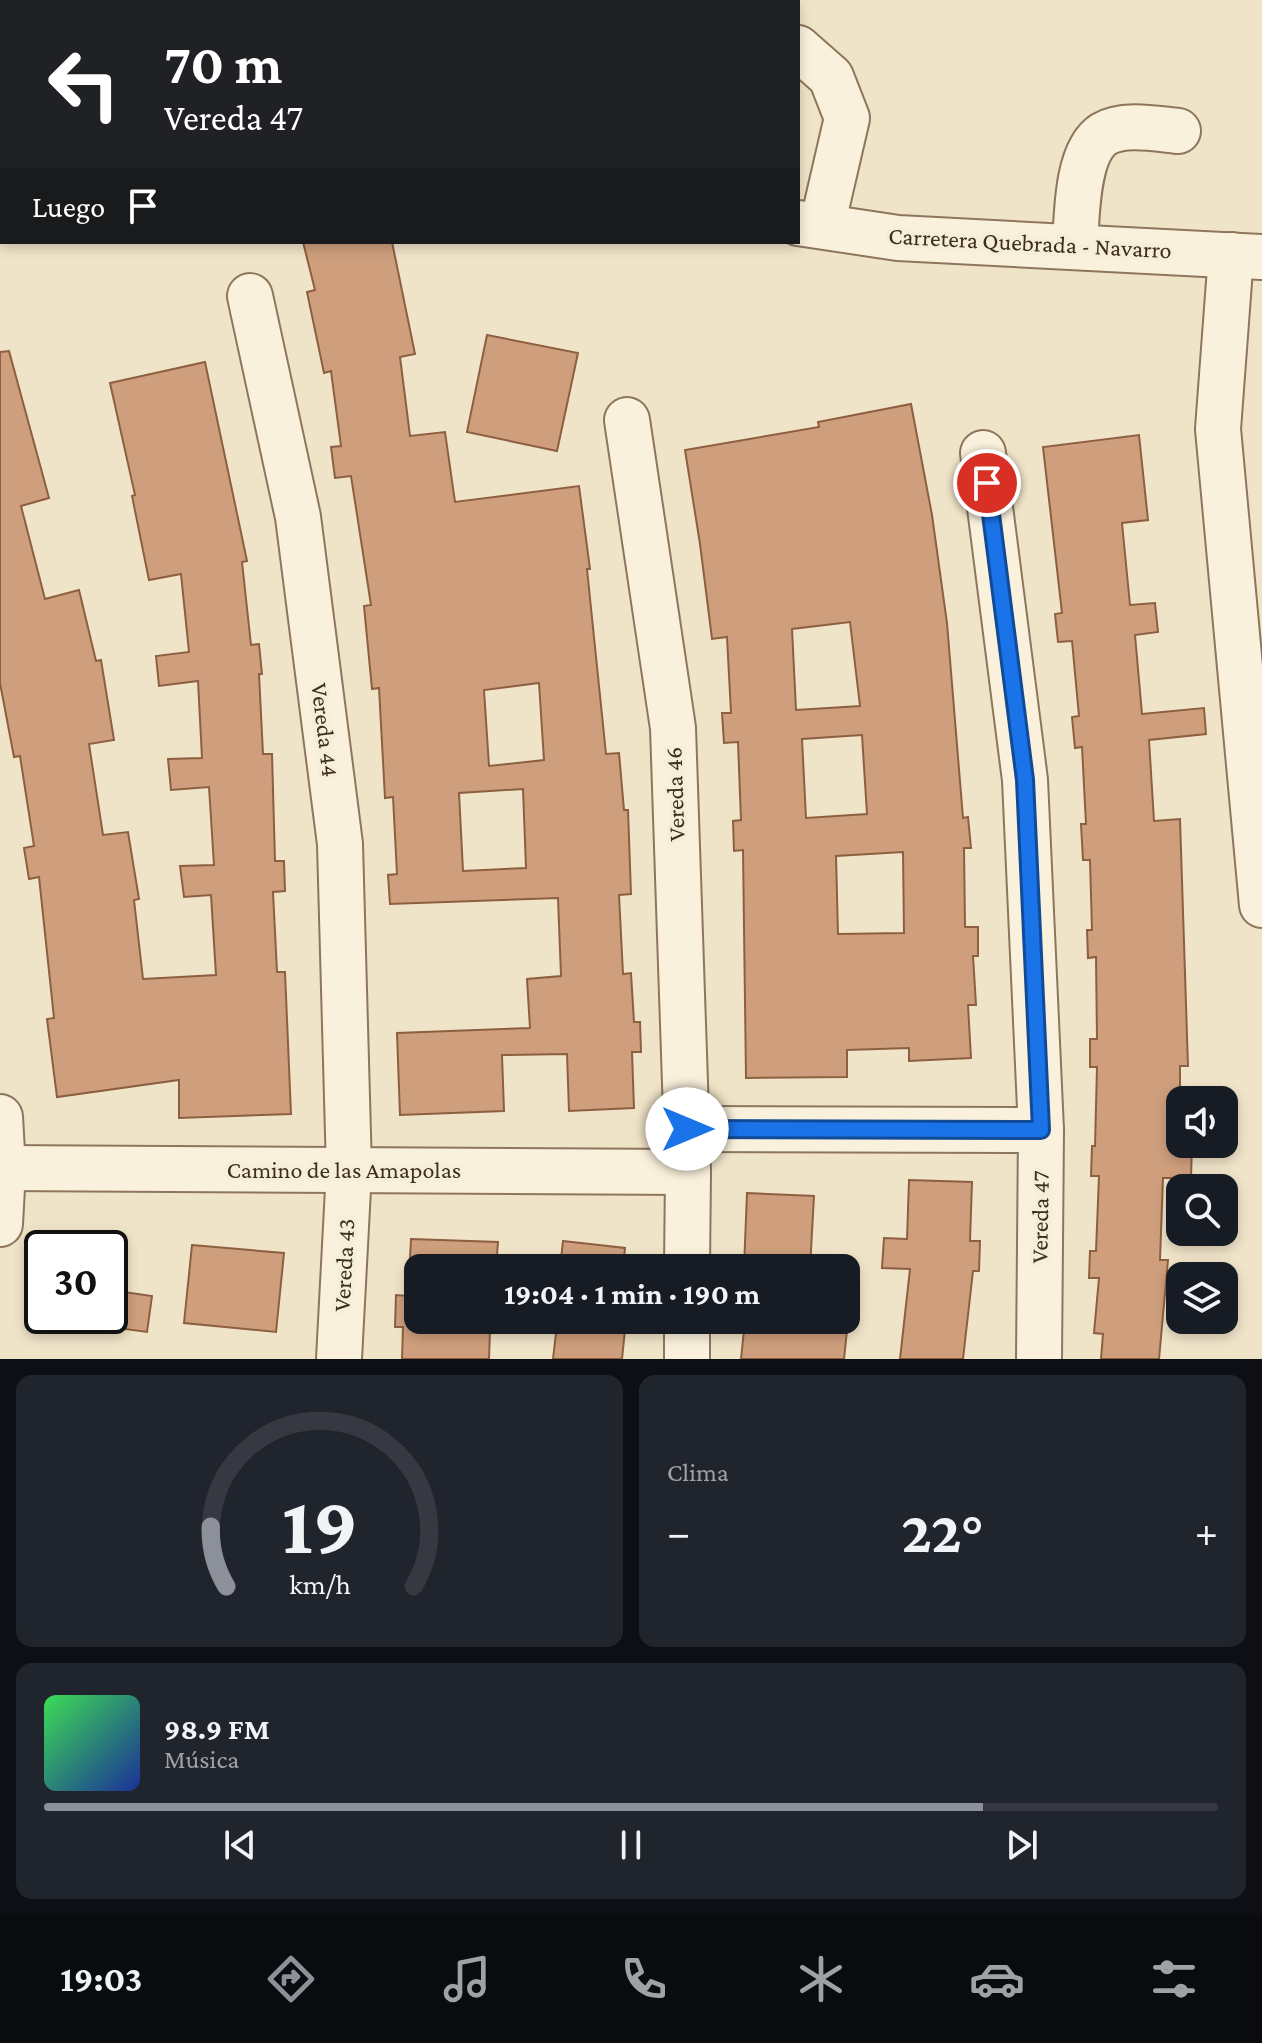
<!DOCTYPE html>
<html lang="es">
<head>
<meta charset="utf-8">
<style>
  body { margin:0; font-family:"Crimson Pro",serif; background:#20242c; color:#f1f3f6; height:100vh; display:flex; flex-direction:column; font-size:30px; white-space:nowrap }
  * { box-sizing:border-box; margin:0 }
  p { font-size:26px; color:#9ea1a6 }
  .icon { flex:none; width:44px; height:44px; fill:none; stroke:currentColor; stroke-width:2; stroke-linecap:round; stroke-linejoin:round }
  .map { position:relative; height:1359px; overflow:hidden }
  .side { display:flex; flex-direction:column; gap:16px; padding:16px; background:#0d0f14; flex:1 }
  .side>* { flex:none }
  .top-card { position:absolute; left:0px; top:0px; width:800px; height:244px; box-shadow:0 4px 12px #0003; background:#202124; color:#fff; overflow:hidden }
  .tools { position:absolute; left:1166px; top:1086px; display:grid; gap:16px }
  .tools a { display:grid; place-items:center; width:72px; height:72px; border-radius:16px; background:#171b24; box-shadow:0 4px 12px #0003; font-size:40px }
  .speed { position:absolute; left:24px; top:1230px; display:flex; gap:16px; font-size:40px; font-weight:700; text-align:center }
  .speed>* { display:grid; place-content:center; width:104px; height:104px; border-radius:50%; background:#171b24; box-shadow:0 4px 12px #0003; line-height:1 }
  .speed .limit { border:4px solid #111; border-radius:12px; background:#fff; color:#111 }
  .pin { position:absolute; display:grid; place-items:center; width:68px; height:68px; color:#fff; margin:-34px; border:4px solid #fff; border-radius:50%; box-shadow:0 2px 8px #0007 }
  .me { position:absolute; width:88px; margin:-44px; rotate:90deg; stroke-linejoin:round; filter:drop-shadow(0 0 6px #0008) }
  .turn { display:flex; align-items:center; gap:28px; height:168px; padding:0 32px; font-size:36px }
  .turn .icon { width:104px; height:104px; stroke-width:2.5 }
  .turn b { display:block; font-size:56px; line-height:68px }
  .then { display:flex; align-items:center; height:76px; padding:0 32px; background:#0003; gap:16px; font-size:30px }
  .big { font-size:60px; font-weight:700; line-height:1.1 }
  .side .widget { flex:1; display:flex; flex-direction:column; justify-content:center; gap:12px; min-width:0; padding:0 28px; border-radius:16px; background:#20242c }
  .side .dial { align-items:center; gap:0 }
  .dial svg { height:208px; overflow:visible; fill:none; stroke:#363941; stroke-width:7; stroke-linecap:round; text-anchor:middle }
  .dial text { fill:#f1f3f6; stroke:none }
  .song { display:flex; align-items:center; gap:24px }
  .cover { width:96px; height:96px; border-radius:12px; background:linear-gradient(135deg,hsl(130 70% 55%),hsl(230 70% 35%)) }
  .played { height:8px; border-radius:4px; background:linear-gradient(90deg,#8c9099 80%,#363941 80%) }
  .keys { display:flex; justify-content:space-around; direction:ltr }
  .heat { display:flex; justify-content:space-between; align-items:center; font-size:44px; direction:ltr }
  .side .tiles { flex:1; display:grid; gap:16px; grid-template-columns:1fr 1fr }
  .widget:last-child { grid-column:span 2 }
  .trip { position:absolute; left:404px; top:1254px; width:456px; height:80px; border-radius:16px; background:#171b24; box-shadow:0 4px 12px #0003; font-weight:700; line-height:80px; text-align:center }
  .menu { display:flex; height:128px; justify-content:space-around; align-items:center; background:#090b0e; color:#9ea1a6 }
  .menu .icon { width:56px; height:56px }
  .menu .on { color:#8c9099 }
  .menu b { font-size:36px; color:#f1f3f6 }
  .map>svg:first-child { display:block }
  .building { fill:#cf9f7d; stroke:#8d5f41; stroke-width:2; fill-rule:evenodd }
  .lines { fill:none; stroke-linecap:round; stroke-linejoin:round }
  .minor-casing { stroke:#8d765c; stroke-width:48 }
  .minor { stroke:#faf1dc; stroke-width:44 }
  .route-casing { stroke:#114b97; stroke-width:20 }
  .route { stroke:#1a73e8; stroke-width:14 }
  .labels { text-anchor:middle; stroke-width:8; stroke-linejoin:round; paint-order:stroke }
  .street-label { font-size:24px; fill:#3d2e20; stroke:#f7eed8 }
</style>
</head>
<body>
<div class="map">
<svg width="1262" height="1359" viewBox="0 0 1262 1359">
  <rect width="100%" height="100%" fill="#f0e4c8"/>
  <g class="building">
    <path d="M303 242H392L415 354 400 357 410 436 445 432 455 502 579 486 590 569H587L606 754 619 753 624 810H628L631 894 619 895 623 974 631 973 634 1022H640L641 1052H632L634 1108 569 1111 567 1054 502 1055 504 1111 400 1115 397 1033 530 1028 527 979 561 976 558 898 390 904 388 875 397 874 393 797 385 798 379 688 372 689 364 606 371 605 351 476 335 478 331 447 341 446 331 371 324 373 307 292 315 290ZM539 683 544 760 489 766 484 690ZM523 789 526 868 463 871 459 793Z"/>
    <path d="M487 335 578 353 557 451 467 432Z"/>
    <path d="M9 351 49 498 21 506 45 599 79 590 96 661 101 660 114 740 89 744 103 835 128 832 139 899 134 900 143 979 216 975 211 895 184 897 180 866 214 865 209 787 171 790 168 759 202 758 198 681 159 686 156 656 189 652 181 574 149 580 132 496 135 495 110 383 205 362 247 561 242 562 251 645 259 644 262 674H259L263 754H272L275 861H284L285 891 273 892 277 972H285L291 1114 179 1118V1080L57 1097 47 1019 54 1018 39 877 29 879 24 848 34 846 20 756 14 757 0 683V352Z"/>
    <path d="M911 404 932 515 947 623 963 818 968 817 971 848H964L965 927H978V956H973L976 1005H968L971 1058 909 1061V1048L847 1050V1077L746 1078 743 850 734 851 733 821 741 820 738 742 724 743 722 713H731L727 637 712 639 700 544 685 450 819 427 818 422ZM850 622 860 706 796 710 792 629ZM862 735 867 814 806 818 802 739ZM903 852 904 933 838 934 836 856Z"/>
    <path d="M1139 435 1148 520 1122 523 1130 605 1155 603 1158 632 1135 635 1142 714 1204 708 1206 734 1149 740 1154 821 1180 819 1188 1066H1180V1144H1192L1191 1178H1163L1160 1260H1168L1159 1359H1101L1103 1334 1094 1333 1099 1278H1089L1090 1251H1096L1099 1176H1091L1092 1146H1095L1097 1067H1090V1039H1097L1096 957 1088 958 1087 930H1092L1090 860H1083L1081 824H1086L1082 747 1075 748 1072 717 1079 716 1072 641 1058 642 1055 614 1062 613 1043 447Z"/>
    <path d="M909 1180 972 1182 970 1241H980L979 1271H973L963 1359H900L910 1269 882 1268 884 1238 907 1239Z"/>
    <path d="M747 1193 814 1196 810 1268H744Z"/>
    <path d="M411 1239 498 1242 496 1268H418V1320H494V1330H490L489 1359H402L403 1327H395L396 1295 408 1296Z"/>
    <path d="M563 1241 625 1248 623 1268H560Z"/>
    <path d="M192 1245 284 1253 276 1332 184 1323Z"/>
    <path d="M110 1290 152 1296 147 1332 110 1327Z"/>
    <path d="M554 1320H626L622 1359H553L556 1333H553Z"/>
    <path d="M745 1320 848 1321 844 1359H741Z"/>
  </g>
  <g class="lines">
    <g class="minor-casing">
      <g id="minor">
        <path d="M557 0 558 2"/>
        <path d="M757 0 758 2"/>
        <path d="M99 2 101 0"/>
        <path d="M798 48 831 77 847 118 822 226"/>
        <path d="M0 131 2 129"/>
        <path d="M798 223 898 238 1262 257"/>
        <path d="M1075 246C1077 216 1076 152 1104 134 1124 122 1157 129 1178 131"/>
        <path d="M1231 255 1218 429 1262 905"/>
        <path d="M250 296 298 517 340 844 349 1170 339 1359"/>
        <path d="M627 420 673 728 688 1172 687 1268"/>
        <path d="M983 453 1025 780 1041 1130 1039 1359"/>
        <path d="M0 1117 3 1169 0 1224"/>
        <path d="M687 1129 1041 1130"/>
        <path d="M0 1168 688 1172"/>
        <path d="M687 1359V1320"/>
      </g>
    </g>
    <use href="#minor" class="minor"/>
  </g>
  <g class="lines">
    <g class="route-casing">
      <path id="route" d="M687 1129 1041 1130 1025 780 987 483"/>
    </g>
    <use href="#route" class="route"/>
  </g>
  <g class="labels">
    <g class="street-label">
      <text transform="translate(1030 243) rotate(3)" y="8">Carretera Quebrada - Navarro</text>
      <text transform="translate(325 730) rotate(83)" y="8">Vereda 44</text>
      <text transform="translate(675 794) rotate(-92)" y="8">Vereda 46</text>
      <text x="344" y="1178">Camino de las Amapolas</text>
      <text transform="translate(1040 1217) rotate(-89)" y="8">Vereda 47</text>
      <text transform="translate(344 1265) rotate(-87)" y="8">Vereda 43</text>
    </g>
  </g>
</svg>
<div class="tools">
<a><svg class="icon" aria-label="sound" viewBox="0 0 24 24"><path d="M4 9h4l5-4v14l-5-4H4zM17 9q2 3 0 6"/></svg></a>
<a><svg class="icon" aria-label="search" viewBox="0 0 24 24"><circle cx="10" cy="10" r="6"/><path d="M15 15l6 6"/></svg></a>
<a><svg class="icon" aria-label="layers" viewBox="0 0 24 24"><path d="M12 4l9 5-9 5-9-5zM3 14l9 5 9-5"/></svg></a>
</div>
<div class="speed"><div class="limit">30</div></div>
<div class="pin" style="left:987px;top:483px;background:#d93025"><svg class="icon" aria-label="arrive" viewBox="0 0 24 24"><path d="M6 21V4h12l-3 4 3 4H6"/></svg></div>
<svg class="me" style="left:687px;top:1129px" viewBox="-20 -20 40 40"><circle r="19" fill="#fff"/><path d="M0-13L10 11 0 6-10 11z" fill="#1a73e8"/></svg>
<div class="trip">19:04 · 1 min · 190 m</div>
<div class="top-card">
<div class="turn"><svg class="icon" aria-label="left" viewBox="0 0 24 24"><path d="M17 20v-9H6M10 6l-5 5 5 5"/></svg><div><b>70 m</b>Vereda 47</div></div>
<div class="then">Luego<svg class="icon" aria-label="arrive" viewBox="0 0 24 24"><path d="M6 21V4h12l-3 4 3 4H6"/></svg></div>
</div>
</div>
<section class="side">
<div class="tiles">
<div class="widget dial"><svg viewBox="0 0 100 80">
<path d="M14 69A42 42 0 1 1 86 69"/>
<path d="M14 69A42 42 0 0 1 8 46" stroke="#8c9099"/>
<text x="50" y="56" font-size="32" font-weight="700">19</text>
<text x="50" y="72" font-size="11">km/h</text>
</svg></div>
<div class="widget"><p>Clima</p>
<div class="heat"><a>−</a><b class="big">22°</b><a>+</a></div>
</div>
<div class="widget">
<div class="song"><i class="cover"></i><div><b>98.9 FM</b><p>Música</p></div></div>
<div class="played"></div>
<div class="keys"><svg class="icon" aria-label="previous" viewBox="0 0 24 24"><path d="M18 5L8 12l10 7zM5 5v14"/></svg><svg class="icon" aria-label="pause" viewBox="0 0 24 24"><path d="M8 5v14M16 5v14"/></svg><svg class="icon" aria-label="next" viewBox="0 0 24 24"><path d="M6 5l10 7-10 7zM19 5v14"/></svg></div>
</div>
</div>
</section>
<nav class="menu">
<b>19:03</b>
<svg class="icon on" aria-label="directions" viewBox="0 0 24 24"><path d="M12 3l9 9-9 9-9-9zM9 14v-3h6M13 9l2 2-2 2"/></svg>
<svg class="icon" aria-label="music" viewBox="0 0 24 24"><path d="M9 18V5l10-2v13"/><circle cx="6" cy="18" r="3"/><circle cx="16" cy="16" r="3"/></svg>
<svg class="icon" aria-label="phone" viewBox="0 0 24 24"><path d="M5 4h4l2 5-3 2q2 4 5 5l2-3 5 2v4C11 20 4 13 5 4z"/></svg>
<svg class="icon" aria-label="climate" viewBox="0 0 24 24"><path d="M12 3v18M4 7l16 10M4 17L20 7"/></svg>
<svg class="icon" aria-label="car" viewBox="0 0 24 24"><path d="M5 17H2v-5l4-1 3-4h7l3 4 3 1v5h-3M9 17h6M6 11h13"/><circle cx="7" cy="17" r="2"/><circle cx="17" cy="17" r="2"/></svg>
<svg class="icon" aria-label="filters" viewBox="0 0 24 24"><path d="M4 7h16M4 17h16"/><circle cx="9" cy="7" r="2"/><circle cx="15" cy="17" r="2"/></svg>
</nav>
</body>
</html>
